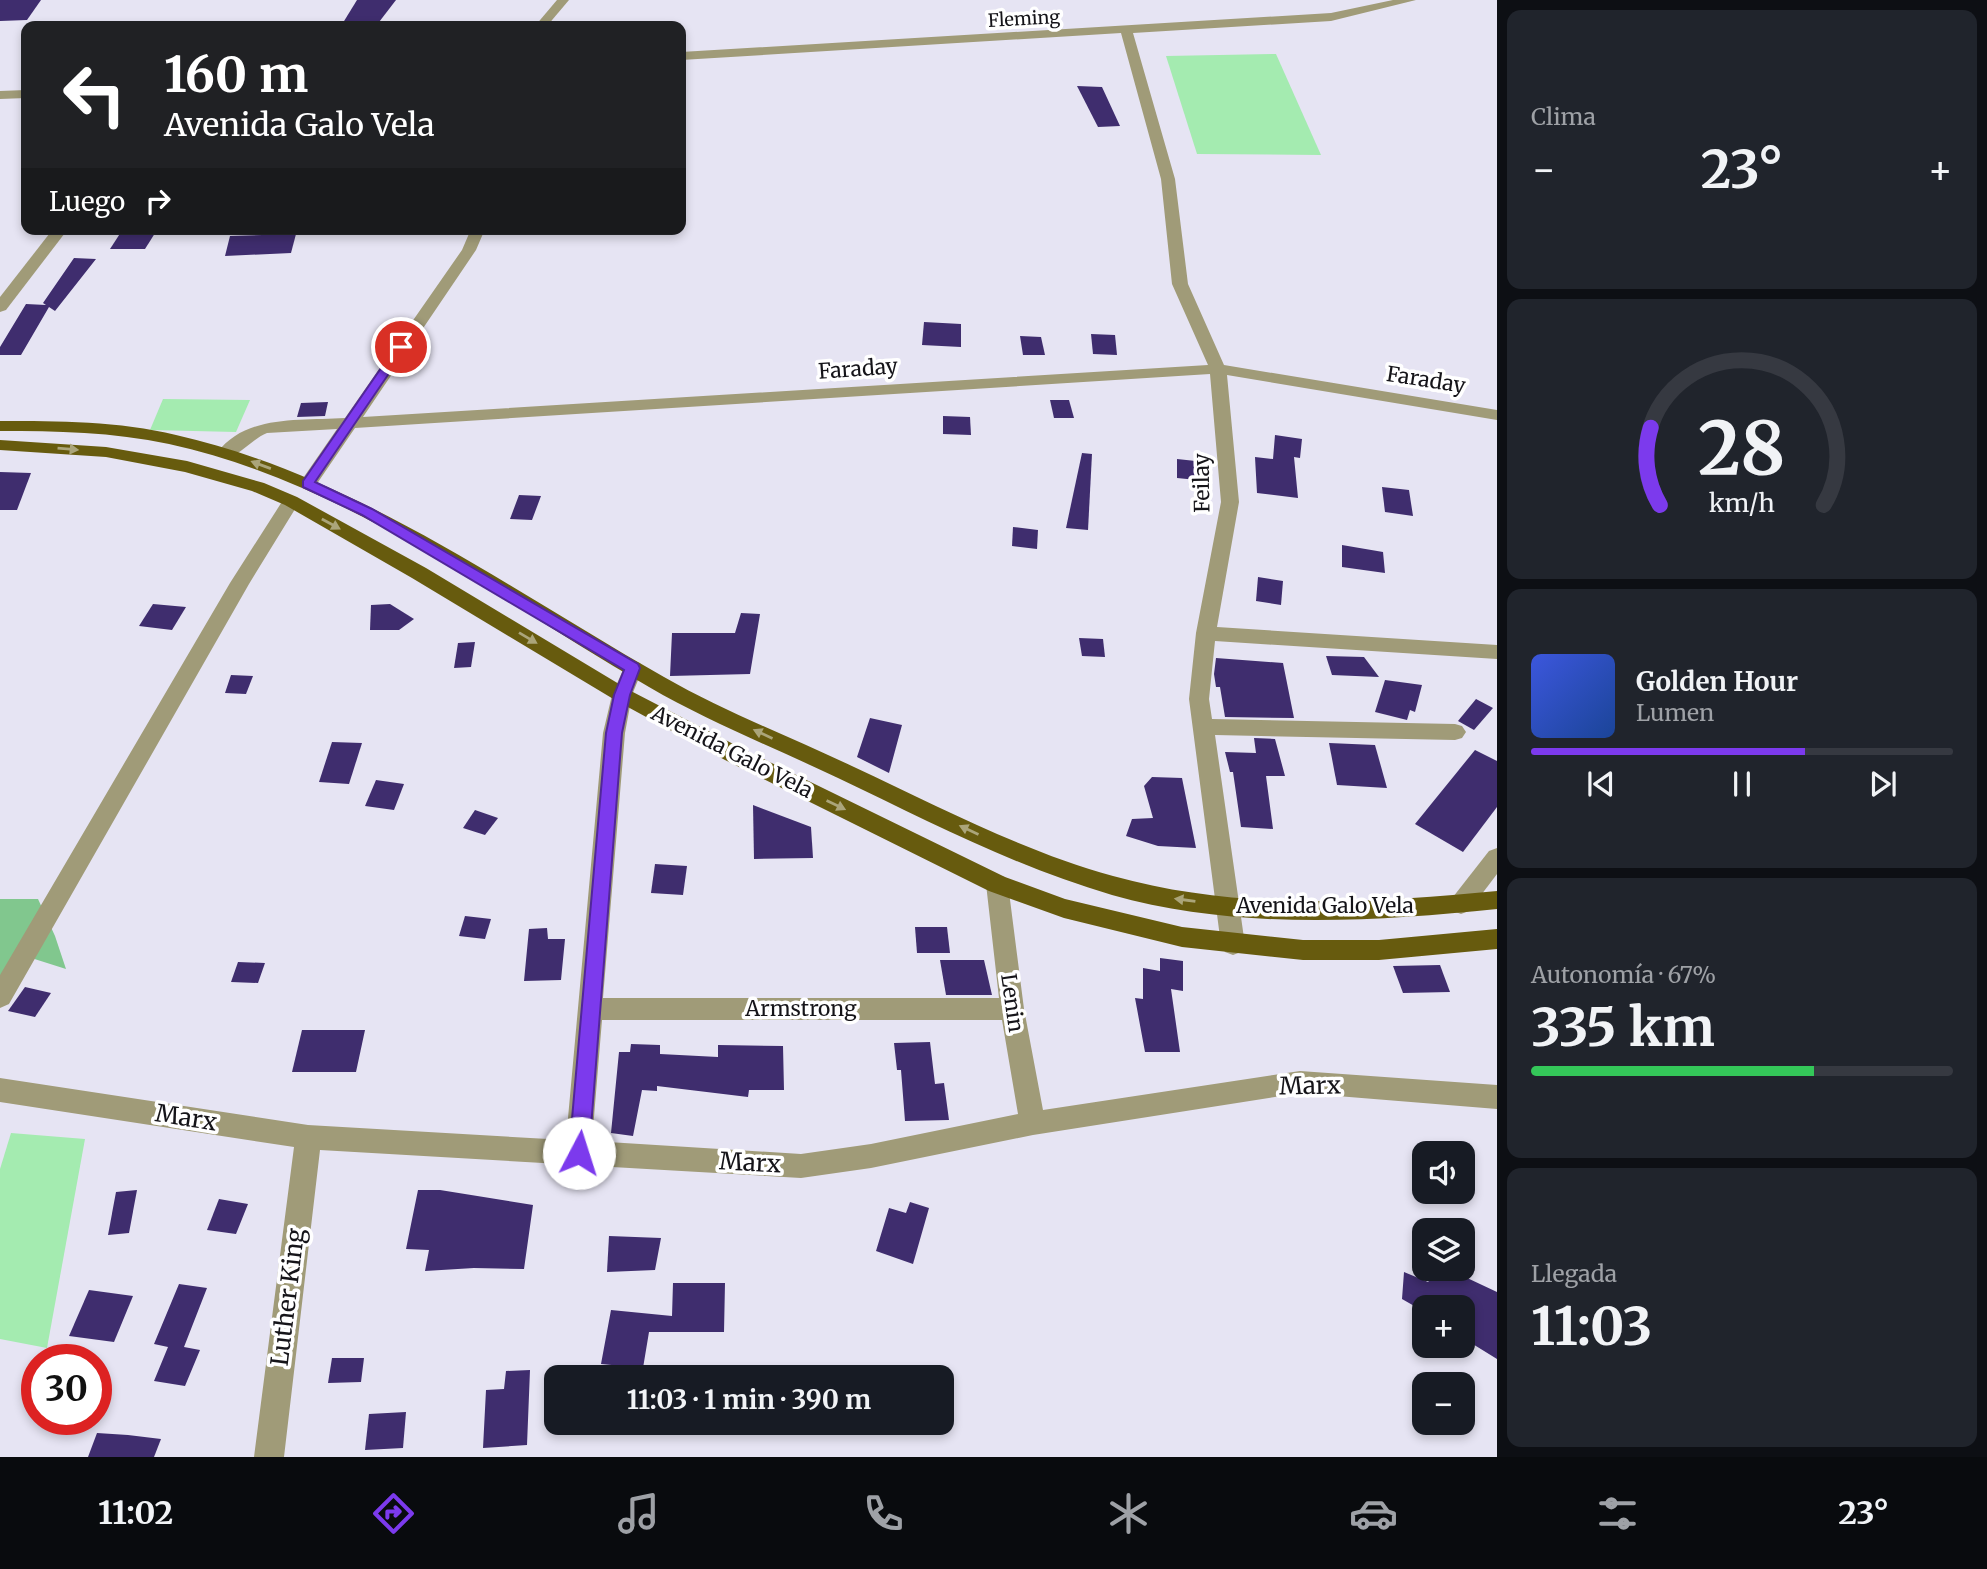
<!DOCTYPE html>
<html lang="es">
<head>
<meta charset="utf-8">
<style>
  body { margin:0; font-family:Merriweather,serif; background:#20242c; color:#f1f3f6; height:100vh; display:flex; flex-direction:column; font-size:26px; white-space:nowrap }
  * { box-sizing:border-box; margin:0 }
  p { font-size:23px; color:#9ea1a6 }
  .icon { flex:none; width:38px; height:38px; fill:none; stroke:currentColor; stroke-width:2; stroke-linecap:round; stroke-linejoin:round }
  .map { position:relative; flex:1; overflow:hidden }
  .side { display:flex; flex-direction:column; gap:10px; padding:10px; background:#0d0f14; width:490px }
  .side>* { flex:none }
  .hud { position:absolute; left:21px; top:21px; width:665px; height:214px; border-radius:14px; box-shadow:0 4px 10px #0003; background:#202124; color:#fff; overflow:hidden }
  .tools { position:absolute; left:1412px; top:1141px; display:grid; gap:14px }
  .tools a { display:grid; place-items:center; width:63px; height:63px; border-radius:14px; background:#171b24; box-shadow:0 4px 10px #0003; font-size:35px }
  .speed { position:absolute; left:21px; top:1344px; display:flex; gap:14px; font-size:35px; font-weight:700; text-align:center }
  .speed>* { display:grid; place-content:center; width:91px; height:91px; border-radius:50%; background:#171b24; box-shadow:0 4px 10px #0003; line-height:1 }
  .speed .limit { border:10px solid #d22; background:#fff; color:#111 }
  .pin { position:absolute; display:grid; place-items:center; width:60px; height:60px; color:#fff; margin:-30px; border:4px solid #fff; border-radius:50%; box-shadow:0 2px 7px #0007 }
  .me { position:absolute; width:77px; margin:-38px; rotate:5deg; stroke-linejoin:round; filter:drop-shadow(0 0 5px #0008) }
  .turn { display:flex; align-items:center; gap:24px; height:147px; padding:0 28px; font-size:32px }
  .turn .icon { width:91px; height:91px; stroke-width:2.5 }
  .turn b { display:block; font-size:49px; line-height:60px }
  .then { display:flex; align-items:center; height:66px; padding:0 28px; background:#0003; gap:14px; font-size:26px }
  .big { font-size:52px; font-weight:700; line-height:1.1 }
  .side .tile { flex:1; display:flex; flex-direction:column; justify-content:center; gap:10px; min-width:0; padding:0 24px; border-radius:14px; background:#20242c }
  .side .dial { align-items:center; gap:0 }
  .dial svg { height:182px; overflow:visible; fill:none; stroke:#363941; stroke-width:7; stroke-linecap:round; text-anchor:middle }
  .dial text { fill:#f1f3f6; stroke:none }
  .song { display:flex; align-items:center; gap:21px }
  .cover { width:84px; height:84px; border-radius:10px; background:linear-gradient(135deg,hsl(230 70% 55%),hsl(220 70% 35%)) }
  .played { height:7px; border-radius:4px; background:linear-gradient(90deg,#7c3aed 65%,#363941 65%) }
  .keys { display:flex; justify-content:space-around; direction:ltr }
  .heat { display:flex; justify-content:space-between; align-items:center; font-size:38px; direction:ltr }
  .charge { height:10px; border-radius:5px; background:linear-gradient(90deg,#34c759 67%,#363941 0) }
  .trip { position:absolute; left:544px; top:1365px; width:410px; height:70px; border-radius:14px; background:#171b24; box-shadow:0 4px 10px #0003; font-weight:700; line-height:70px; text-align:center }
  .menu { display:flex; height:112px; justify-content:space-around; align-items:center; background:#090b0e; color:#9ea1a6 }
  .menu .icon { width:49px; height:49px }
  .menu .active { color:#7c3aed }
  .menu b { font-size:32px; color:#f1f3f6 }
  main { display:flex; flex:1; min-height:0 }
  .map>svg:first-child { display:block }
  .green { fill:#a4ebb0 }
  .forest { fill:#81c78e }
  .building { fill:#3f2d6e }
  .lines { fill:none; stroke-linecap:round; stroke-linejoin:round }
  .minor { fill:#a09b78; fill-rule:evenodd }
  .major { fill:#675b0e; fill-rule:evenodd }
  .oneway { fill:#aba57a }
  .route { fill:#7c3aed; stroke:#51269a; stroke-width:2 }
  .labels { text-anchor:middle; stroke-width:7; stroke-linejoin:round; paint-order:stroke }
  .far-street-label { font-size:18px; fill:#151419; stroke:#fff }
  .street-label { font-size:21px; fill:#151419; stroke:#fff }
  .near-street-label { font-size:24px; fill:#151419; stroke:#fff }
</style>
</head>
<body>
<main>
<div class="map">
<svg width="1497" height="1457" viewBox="0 0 1497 1457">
  <rect width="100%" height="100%" fill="#e6e4f3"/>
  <g class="green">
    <path d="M1276 54 1321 155 1197 154 1166 56Z"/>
    <path d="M163 399 250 400 236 432 150 430Z"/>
    <path d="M11 1133 85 1139 47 1348 0 1339V1169Z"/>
  </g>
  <path class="forest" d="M0 899H38L55 936 66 969 25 956 0 995Z"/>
  <g class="building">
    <path d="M0 0H41L27 20 0 21Z"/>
    <path d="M357 0H396L376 26H341Z"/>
    <path d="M1077 86 1102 87 1120 126 1098 127Z"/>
    <path d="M123 229 157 230 145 249H110Z"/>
    <path d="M296 234 291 253 225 256 230 236Z"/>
    <path d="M74 258 96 259 55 311 49 307 21 355H0V347L26 304 46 305 43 303Z"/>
    <path d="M924 322 961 324V347L922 345Z"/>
    <path d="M1091 334 1115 335 1117 355 1093 354Z"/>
    <path d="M1020 336 1041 337 1045 355H1023Z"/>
    <path d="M1050 400H1069L1074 418H1054Z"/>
    <path d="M328 402 325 416 297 417 301 403Z"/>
    <path d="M943 416 970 417 971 435 943 434Z"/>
    <path d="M1275 435 1302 439 1300 458 1294 457 1298 498 1257 493 1255 457 1273 459Z"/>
    <path d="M1082 453 1092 454 1088 530 1066 528Z"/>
    <path d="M1177 459 1205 462 1207 481 1177 478Z"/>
    <path d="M0 472 31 473 17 510H0Z"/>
    <path d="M1382 487 1409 490 1413 516 1385 512Z"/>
    <path d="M519 495 541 496 532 520 510 519Z"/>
    <path d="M1013 527 1038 530 1037 549 1012 546Z"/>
    <path d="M1342 545 1383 552 1385 573 1342 567Z"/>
    <path d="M1258 577 1283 581 1281 605 1256 601Z"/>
    <path d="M153 604 186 607 172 630 139 626Z"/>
    <path d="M390 604 414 619 399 630H370L371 605Z"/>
    <path d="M741 613 760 614 750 674 670 676 672 633H735Z"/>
    <path d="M1079 638 1103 639 1105 657 1082 656Z"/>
    <path d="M475 642 471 667 454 668 458 643Z"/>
    <path d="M1326 656 1364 657 1379 677 1332 675Z"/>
    <path d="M1216 658 1283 663 1294 718 1225 717 1220 687H1216L1214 674Z"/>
    <path d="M231 675 253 676 246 694 225 693Z"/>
    <path d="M1385 680 1422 685 1415 712 1410 710 1407 720 1375 712Z"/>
    <path d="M1476 699 1493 708 1474 730 1458 721Z"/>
    <path d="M870 718 902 725 889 773 857 757Z"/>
    <path d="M1254 738 1275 739 1285 776H1266L1273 829 1241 827 1233 772H1230L1225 752 1256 753Z"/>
    <path d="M332 742 362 743 349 784 319 782Z"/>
    <path d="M1329 743 1375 745 1387 788 1337 785Z"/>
    <path d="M1475 750 1497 761V807L1463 852 1415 824Z"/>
    <path d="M1152 777 1182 778 1196 848 1158 846 1126 836 1132 819 1153 818 1144 786Z"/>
    <path d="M376 780 404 784 394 810 365 806Z"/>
    <path d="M753 805 811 827 813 858 754 859Z"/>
    <path d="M475 810 498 818 485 835 463 828Z"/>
    <path d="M655 864 687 866 683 895 651 893Z"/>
    <path d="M465 916 491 919 485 939 459 936Z"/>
    <path d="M915 927H947L950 953H917Z"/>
    <path d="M547 928 548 939H565L561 980 524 981 529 929Z"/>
    <path d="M1160 958 1183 961V991L1171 989 1180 1052H1145L1135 998 1143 999V968L1160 971Z"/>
    <path d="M940 960H984L992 995H946Z"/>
    <path d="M238 962 265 963 258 983 231 982Z"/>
    <path d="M1440 965 1450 992 1403 993 1393 966Z"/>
    <path d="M25 987 51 993 35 1017 8 1011Z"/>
    <path d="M302 1030H365L356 1072H292Z"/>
    <path d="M930 1042 935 1084 944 1083 949 1120 905 1121 901 1070H897L894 1043Z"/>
    <path d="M631 1044 660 1045V1054L718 1057V1045L783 1046 784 1090H749L748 1097 657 1086V1091L642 1090 633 1136 611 1133 619 1052H630Z"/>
    <path d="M137 1190 129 1233 108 1235 116 1192Z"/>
    <path d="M418 1190H440L533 1205 524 1269 474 1268 425 1271 429 1250 406 1249Z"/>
    <path d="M219 1199 248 1204 236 1234 207 1230Z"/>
    <path d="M910 1202 929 1208 913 1264 876 1251 889 1208 906 1213Z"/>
    <path d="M609 1236 661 1238 655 1270 607 1272Z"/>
    <path d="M1440 1269H1448L1497 1292V1359L1463 1338V1307H1416L1402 1299 1404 1272 1428 1282Z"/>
    <path d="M673 1283H725L724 1332H649L643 1368 601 1364 611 1310 672 1316Z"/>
    <path d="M179 1284 207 1288 184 1347 200 1350 185 1386 154 1381 168 1347 154 1344Z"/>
    <path d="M89 1290 133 1296 114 1342 69 1336Z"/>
    <path d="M332 1358H364L361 1382 328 1383Z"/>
    <path d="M530 1370 527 1445 483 1448 486 1390 504 1389 506 1371Z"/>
    <path d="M406 1412 403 1448 365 1450 369 1414Z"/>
    <path d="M97 1433 128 1435 161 1439 154 1457H88Z"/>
  </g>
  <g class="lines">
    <g class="minor">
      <path d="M557 0H569L547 26H535Z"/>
      <path d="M1393 0H1416L1331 21 1133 33 1175 179 1188 284 1224 365 1497 410V420L1227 375 1239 502 1217 627 1497 645V659L1215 641 1209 699 1212 719 1455 724 1462 726 1466 732 1462 738 1455 740 1215 735 1245 945 1241 952 1233 955 1225 952 1221 945 1189 699 1196 633 1221 502 1210 374 355 428 314 488 308 490 299 484 337 429 267 433C251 439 237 461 220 457L217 453C246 414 301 421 345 418L462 250 471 229H485L476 250 363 417 1208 365 1172 284 1161 179 1121 33 681 60V52L1331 13Z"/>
      <path d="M26 90V98L0 99V91Z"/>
      <path d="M53 229H68L6 310 0 312V297Z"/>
      <path d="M291 495 300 501 249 584 9 1004 0 1008V975L230 583 285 497Z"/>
      <path d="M633 661 640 663 643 668 632 695 625 733 603 998H999L986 884 989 877 997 875 1005 877 1008 884 1024 1009 1043 1110 1300 1071 1497 1085V1109L1300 1093 1033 1135 871 1168 801 1178 320 1150 284 1457H254L294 1147 0 1102V1078L308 1125 566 1140 603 733 612 695 626 663ZM602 1020H1002L1018 1114 871 1144 801 1154 592 1141Z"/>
      <path d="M1497 848V874L1469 911 1461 914 1453 911 1449 904 1453 897 1489 851Z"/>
    </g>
    <g class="major">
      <path d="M0 421C59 421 119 421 176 435 356 476 507 588 664 677 725 712 791 737 854 767 938 806 1022 851 1113 876 1238 911 1370 903 1497 891V909C1369 922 1237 930 1112 895 1016 867 928 821 838 778 775 748 709 722 649 687 495 598 345 482 169 444 113 432 56 431 0 431Z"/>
      <path d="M0 440 106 447 187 461 264 483 297 497 426 568 629 690 741 748 1005 877 1065 899 1182 927 1303 940H1379L1497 929V949L1379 960H1303L1182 947 1064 918 989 891 725 760 615 700 412 578 285 505 252 491 185 472 106 457 0 450Z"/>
    </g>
  </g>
  <defs><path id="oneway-solid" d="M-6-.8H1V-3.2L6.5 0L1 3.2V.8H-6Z" transform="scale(1.75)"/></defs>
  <g class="oneway">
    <use href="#oneway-solid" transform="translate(68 449) rotate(5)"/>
    <use href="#oneway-solid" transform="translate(261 465) rotate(-160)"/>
    <use href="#oneway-solid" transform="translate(331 524) rotate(29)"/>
    <use href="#oneway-solid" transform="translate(528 638) rotate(31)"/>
    <use href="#oneway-solid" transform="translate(763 734) rotate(-155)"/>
    <use href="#oneway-solid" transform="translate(836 805) rotate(26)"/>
    <use href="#oneway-solid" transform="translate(969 830) rotate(-155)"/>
    <use href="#oneway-solid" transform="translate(1185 900) rotate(-172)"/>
  </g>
  <path class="route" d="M401 344 407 347 315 482 372 509 638 664 640 668 630 695 622 733 589 1153 586 1160 579 1162 571 1160 569 1153 606 733 614 695 624 670 362 515 303 487V481L397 345Z"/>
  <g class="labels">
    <g class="far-street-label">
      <text transform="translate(1024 19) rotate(-3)" y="6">Fleming</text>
    </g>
    <g class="street-label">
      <text transform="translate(858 369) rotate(-4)" y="7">Faraday</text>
      <text transform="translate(1426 380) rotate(9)" y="7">Faraday</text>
      <text transform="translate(1202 483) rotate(-91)" y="7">Feilay</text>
      <text transform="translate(732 752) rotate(27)" y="7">Avenida Galo Vela</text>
      <text x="1325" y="913">Avenida Galo Vela</text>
      <text transform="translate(1012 1003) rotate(82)" y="7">Lenin</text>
      <text x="801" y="1016">Armstrong</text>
    </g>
    <g class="near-street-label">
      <text transform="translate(1310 1086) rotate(-1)" y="8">Marx</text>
      <text transform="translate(186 1118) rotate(9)" y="8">Marx</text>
      <text transform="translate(750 1163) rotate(3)" y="8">Marx</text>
      <text transform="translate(288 1297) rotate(-83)" y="8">Luther King</text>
    </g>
  </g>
</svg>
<div class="tools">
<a><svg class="icon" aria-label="sound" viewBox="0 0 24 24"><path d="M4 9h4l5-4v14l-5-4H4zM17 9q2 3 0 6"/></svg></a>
<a><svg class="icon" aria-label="layers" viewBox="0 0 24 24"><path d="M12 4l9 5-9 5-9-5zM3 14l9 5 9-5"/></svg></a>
<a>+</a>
<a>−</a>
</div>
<div class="speed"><div class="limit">30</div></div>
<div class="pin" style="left:401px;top:347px;background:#d93025"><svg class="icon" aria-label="arrive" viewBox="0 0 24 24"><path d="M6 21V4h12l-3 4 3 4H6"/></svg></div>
<svg class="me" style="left:579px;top:1153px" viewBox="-20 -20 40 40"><circle r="19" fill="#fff"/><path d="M0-13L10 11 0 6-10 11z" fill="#7c3aed"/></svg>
<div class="trip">11:03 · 1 min · 390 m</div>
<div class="hud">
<div class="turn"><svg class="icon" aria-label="left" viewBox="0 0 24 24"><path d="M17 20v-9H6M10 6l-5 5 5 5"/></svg><div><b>160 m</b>Avenida Galo Vela</div></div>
<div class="then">Luego<svg class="icon" aria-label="right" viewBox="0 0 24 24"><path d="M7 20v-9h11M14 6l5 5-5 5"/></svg></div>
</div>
</div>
<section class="side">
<div class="tile"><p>Clima</p>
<div class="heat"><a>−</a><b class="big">23°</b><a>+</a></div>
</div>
<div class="tile dial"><svg viewBox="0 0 100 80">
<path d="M14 69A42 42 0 1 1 86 69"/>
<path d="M14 69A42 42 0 0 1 10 35" stroke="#7c3aed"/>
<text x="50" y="56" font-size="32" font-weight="700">28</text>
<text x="50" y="72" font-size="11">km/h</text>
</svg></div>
<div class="tile">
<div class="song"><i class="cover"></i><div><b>Golden Hour</b><p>Lumen</p></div></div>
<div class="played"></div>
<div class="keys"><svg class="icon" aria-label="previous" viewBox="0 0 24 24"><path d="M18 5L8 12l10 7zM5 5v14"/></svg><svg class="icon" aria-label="pause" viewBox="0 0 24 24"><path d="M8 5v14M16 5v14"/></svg><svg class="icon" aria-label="next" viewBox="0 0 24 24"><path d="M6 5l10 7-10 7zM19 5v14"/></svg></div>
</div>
<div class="tile"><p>Autonomía · 67%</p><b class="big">335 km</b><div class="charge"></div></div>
<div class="tile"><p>Llegada</p><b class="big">11:03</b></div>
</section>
</main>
<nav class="menu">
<b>11:02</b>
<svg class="icon active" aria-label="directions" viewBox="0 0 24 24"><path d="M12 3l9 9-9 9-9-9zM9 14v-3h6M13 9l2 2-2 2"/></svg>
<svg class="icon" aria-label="music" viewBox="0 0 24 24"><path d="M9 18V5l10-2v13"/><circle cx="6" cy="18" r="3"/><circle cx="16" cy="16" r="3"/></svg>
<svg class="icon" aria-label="phone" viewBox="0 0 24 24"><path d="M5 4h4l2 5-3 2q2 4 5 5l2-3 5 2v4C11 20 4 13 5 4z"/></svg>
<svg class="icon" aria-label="climate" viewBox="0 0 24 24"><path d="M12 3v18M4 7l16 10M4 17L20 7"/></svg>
<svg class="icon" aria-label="car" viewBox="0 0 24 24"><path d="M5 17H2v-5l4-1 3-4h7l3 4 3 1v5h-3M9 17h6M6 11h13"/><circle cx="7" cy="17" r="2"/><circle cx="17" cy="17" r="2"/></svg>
<svg class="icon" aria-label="filters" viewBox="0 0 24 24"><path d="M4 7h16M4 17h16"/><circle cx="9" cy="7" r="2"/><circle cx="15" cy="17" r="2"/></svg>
<b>23°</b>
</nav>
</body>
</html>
